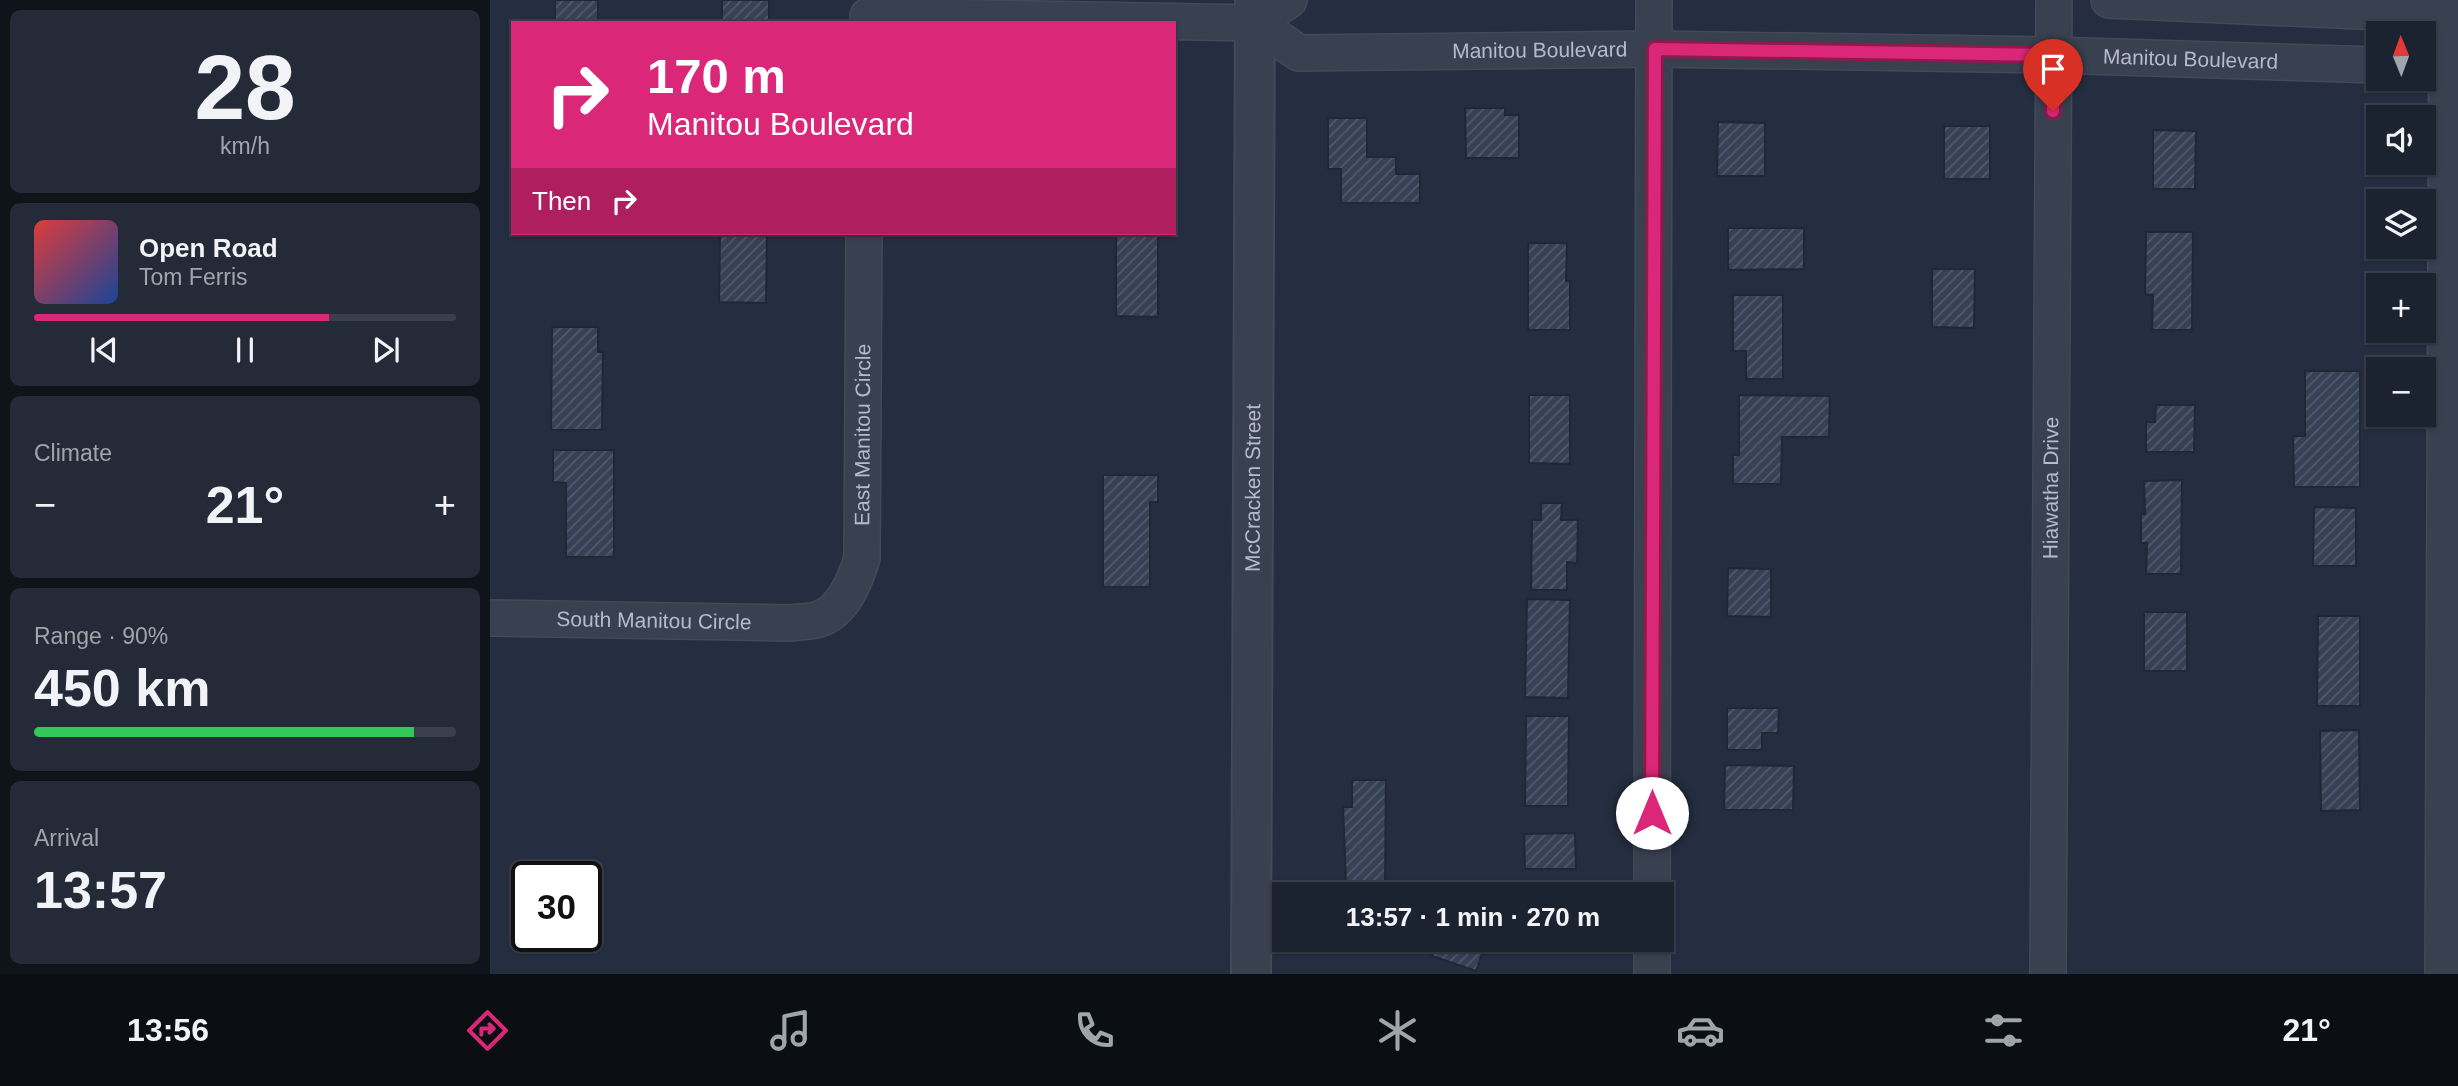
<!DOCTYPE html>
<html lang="en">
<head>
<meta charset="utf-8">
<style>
  body { margin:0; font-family:Arial,sans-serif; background:#242a38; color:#f1f3f6; height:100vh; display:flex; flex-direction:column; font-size:26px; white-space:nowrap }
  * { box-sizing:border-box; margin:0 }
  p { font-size:23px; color:#a0a4ab }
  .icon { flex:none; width:38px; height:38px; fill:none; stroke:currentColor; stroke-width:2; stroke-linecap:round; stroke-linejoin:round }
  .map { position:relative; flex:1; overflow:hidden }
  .drawer { display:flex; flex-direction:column; gap:10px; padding:10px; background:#0f131a; width:490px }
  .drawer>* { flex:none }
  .hud { position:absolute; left:21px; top:21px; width:665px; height:214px; border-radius:0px; box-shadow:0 2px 5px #0004,0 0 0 2px #393f4c; background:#db2777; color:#fff; overflow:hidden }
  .needle { width:46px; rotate:359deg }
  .fabs { position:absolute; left:1876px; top:21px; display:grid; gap:14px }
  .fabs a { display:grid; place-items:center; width:70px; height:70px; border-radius:0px; background:#1b2230; box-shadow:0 2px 5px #0004,0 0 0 2px #393f4c; font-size:35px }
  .speed { position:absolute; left:21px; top:861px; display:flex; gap:14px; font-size:35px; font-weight:700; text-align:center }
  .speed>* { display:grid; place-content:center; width:91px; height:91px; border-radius:50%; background:#1b2230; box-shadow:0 2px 5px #0004,0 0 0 2px #393f4c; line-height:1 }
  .speed .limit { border:4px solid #111; border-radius:10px; background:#fff; color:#111 }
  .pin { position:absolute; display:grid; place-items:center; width:60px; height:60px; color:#fff; margin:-72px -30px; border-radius:50% 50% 50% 0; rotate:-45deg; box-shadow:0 0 7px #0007 }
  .pin .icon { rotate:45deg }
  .me { position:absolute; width:77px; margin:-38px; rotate:0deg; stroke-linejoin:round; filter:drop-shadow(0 0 5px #0008) }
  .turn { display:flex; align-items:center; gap:24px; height:147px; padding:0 21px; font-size:32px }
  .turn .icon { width:91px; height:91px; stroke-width:2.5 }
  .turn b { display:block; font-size:49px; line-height:60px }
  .then { display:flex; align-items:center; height:66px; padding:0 21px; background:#0003; gap:14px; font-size:26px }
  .big { font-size:52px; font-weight:700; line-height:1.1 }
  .drawer .tile { flex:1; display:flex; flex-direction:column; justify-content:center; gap:10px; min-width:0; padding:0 24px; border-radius:10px; background:#242a38 }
  .drawer .dial { align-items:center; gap:0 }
  .dial b { font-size:91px; line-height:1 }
  .song { display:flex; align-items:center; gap:21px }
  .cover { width:84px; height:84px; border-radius:10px; background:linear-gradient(135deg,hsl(0 70% 55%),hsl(220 70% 35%)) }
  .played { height:7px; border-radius:4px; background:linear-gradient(90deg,#db2777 70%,#393f4c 70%) }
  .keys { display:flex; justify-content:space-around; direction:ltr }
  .heat { display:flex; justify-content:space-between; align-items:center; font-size:38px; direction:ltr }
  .charge { height:10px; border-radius:5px; background:linear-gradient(90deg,#34c759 90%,#393f4c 0) }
  .trip { position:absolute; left:782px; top:882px; width:402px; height:70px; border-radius:0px; background:#1b2230; box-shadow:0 2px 5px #0004,0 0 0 2px #393f4c; font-weight:700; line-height:70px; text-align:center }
  .tabs { display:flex; height:112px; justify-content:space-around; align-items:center; background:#0b0e13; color:#a0a4ab }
  .tabs .icon { width:49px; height:49px }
  .tabs .current { color:#db2777 }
  .tabs b { font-size:32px; color:#f1f3f6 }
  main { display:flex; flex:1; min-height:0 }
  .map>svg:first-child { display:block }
  .building { fill:url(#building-hatch); stroke:#202737; stroke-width:2 }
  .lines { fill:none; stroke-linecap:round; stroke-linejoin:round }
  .minor-casing { stroke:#424959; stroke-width:38 }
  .tertiary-casing { stroke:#424959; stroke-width:42 }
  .minor { stroke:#394050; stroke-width:35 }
  .tertiary { stroke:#394050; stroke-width:38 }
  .route-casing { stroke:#8e194d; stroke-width:18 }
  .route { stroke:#db2777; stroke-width:12 }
  .labels { text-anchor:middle; stroke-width:7; stroke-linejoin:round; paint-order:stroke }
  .street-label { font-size:21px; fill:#b5bbcb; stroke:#1e2535 }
</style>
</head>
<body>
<main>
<section class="drawer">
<div class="tile dial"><b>28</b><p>km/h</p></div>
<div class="tile">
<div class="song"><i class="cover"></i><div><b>Open Road</b><p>Tom Ferris</p></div></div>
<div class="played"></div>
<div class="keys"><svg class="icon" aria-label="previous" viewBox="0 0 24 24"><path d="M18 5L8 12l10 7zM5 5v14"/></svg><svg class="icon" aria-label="pause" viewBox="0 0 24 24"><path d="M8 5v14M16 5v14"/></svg><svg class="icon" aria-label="next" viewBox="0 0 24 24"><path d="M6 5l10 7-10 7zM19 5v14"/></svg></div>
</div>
<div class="tile"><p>Climate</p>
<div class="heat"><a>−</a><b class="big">21°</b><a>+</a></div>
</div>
<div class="tile"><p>Range · 90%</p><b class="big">450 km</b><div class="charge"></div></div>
<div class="tile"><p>Arrival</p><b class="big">13:57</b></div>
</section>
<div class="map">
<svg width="1968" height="974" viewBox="0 0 1968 974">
  <defs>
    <pattern id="building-hatch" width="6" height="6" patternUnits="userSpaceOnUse" patternTransform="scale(1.75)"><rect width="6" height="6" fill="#364156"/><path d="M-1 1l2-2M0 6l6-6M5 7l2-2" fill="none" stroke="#515a6d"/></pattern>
  </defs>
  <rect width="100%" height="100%" fill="#242e40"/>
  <g class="building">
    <rect x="65" y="0" width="43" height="23"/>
    <rect x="232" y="0" width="47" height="23"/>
    <path d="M975 108H1015V115H1029V158H976Z"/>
    <path d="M838 118H877V157H906V174H930V203H851V169H838Z"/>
    <path d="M1228 122 1275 123V176H1227Z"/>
    <rect x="1454" y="126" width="46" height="53"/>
    <path d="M1663 130 1706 131 1705 189H1663Z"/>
    <path d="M1238 228H1314V269L1238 270Z"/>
    <path d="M1656 232H1703L1702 330H1662L1663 295 1655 294Z"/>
    <path d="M230 233H277L276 303 229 302Z"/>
    <path d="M626 233H668V317L626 316Z"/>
    <path d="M1038 243H1077L1076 281H1080V330H1038Z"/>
    <path d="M1442 269H1485L1484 328 1442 327Z"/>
    <path d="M1243 295H1293V379H1256V351H1243Z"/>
    <path d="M62 327H108V352H113L112 430H61Z"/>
    <path d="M1815 371H1870V487H1804L1803 436H1815Z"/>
    <path d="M1039 395H1080V464L1039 463Z"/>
    <path d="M1249 395 1340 396 1339 437H1292L1291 484H1243V455H1249Z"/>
    <path d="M1666 405H1705L1704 452H1656V422H1665Z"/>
    <path d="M63 450H124V557H76V483L63 482Z"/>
    <path d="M613 475H668V502H660V587H613Z"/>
    <path d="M1692 480 1691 574H1656L1657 543H1651V514H1655L1654 481Z"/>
    <path d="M1051 503H1072L1071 520H1088L1087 563 1077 562V590H1041L1042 520H1051Z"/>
    <path d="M1824 507 1866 508V566H1823Z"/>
    <path d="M1238 568 1281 569V617L1237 616Z"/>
    <path d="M1037 599 1080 600 1078 698 1035 697Z"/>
    <rect x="1654" y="612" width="43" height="59"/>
    <path d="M1828 616H1870V706H1827Z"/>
    <path d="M1237 708H1289L1288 733H1272V750H1237Z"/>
    <path d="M1036 716H1079L1078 806H1035Z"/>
    <path d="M1869 730 1870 810 1831 811 1830 731Z"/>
    <path d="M1235 765 1304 766 1303 810H1234Z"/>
    <path d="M862 780H896L895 885 856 884 853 807H862Z"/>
    <path d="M1085 833 1086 869H1035L1034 834Z"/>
    <path d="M916 882 951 894H912Z"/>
    <path d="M948 940H997L986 971 942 956Z"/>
  </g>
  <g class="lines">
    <g class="minor-casing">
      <g id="minor">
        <path d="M1619 0 1937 14 1957 35 1948 47"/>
        <path id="s1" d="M378 16 765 23 809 53 1165 49 1563 55 1888 65"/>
        <path d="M765 23 799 0"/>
        <path id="s2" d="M0 618 298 623C307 622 317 622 326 620 353 613 365 581 372 558L374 233"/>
        <path d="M1162 894 1164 0"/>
        <path d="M1162 974V940"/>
        <path id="s3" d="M1558 974 1564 0"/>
        <path d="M1953 974 1957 0"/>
      </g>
    </g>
    <g class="tertiary-casing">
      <g id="tertiary">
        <path id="s4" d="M761 974 765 0"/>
      </g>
    </g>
    <use href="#minor" class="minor"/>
    <use href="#tertiary" class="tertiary"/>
  </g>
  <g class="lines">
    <g class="route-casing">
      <path id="route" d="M1162 813 1165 49 1563 55V111"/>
    </g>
    <use href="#route" class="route"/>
  </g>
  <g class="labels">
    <g class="street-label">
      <text dy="7" stroke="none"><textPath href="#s1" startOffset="681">Manitou Boulevard</textPath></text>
      <text dy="7" stroke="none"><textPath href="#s1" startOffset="1332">Manitou Boulevard</textPath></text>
      <text dy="7" stroke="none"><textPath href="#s2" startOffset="530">East Manitou Circle</textPath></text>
      <text dy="7" stroke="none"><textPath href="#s4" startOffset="486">McCracken Street</textPath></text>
      <text dy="7" stroke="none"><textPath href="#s3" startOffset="486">Hiawatha Drive</textPath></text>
      <text dy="7" stroke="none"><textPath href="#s2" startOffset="164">South Manitou Circle</textPath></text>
    </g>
  </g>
</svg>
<div class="fabs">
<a><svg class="needle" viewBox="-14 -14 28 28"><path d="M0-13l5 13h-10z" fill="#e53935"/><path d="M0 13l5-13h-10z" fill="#a0a4ab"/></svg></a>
<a><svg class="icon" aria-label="sound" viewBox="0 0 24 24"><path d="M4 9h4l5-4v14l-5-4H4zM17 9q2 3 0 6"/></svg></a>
<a><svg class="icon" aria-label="layers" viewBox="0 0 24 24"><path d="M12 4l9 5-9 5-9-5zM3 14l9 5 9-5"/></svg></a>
<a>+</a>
<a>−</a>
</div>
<div class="speed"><div class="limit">30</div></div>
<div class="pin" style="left:1563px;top:111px;background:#d93025"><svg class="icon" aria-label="arrive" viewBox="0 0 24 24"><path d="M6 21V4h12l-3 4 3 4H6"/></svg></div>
<svg class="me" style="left:1162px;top:813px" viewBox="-20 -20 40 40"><circle r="19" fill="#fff"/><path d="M0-13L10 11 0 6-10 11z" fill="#db2777"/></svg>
<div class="trip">13:57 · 1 min · 270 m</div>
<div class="hud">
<div class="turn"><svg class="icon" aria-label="right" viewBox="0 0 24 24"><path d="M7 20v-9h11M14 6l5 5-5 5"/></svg><div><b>170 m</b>Manitou Boulevard</div></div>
<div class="then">Then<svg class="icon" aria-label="right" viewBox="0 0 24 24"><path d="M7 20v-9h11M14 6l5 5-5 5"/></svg></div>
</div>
</div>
</main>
<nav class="tabs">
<b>13:56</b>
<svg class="icon current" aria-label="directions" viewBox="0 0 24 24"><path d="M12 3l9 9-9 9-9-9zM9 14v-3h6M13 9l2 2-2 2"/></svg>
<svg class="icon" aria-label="music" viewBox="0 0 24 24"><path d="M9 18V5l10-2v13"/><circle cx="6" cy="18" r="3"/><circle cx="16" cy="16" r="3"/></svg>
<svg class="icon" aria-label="phone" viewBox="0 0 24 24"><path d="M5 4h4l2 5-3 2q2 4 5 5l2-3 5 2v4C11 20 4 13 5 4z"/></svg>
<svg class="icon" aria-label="climate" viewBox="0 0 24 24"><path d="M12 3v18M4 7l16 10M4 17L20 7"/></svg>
<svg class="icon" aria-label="car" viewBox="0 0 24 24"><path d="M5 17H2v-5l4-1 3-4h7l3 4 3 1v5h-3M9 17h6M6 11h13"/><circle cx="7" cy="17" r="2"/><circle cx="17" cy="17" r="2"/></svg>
<svg class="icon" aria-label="filters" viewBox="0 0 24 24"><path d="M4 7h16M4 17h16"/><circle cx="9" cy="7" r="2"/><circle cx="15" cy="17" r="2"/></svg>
<b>21°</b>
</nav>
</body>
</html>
